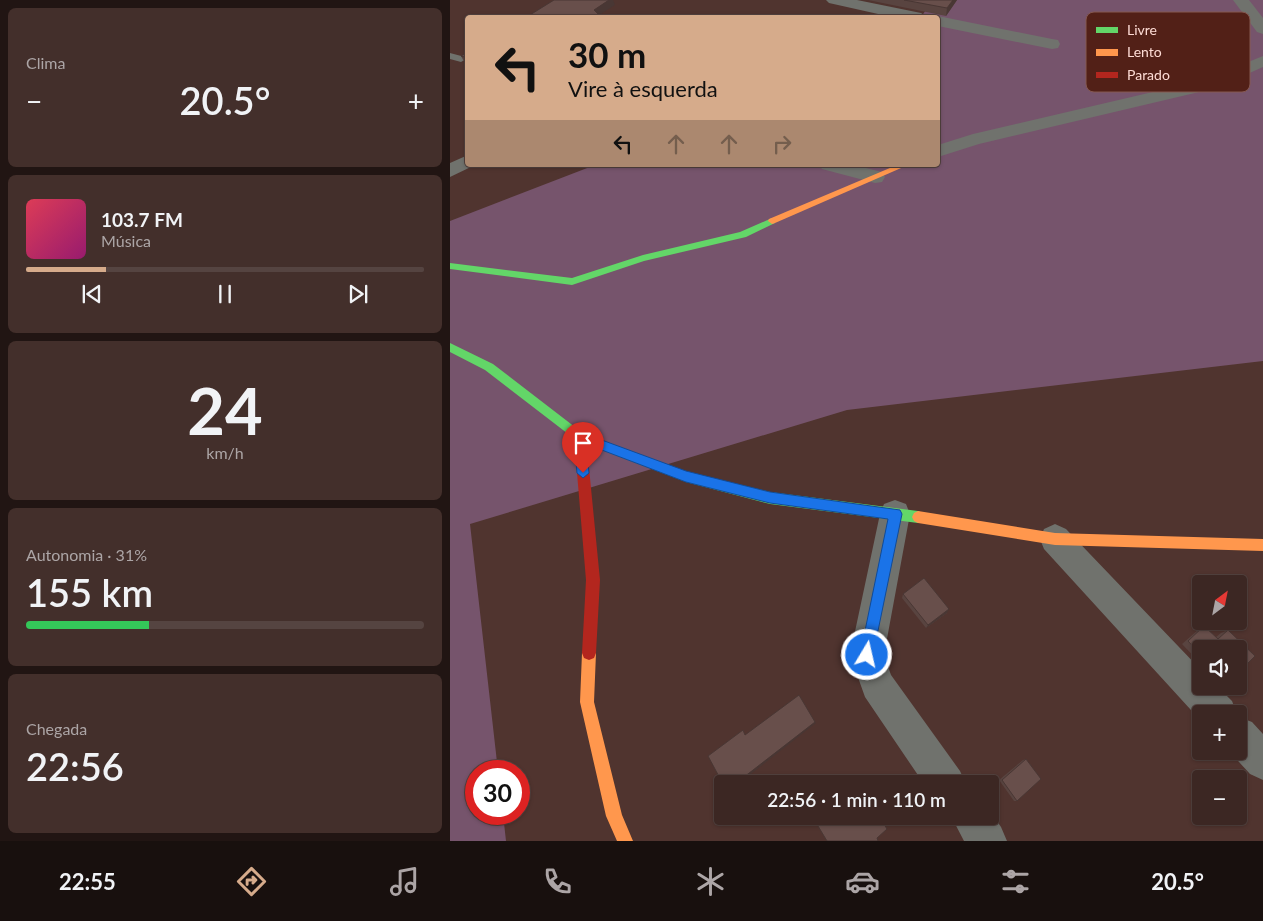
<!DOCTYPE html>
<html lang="pt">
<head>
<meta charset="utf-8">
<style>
  body { margin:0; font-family:Lato,sans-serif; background:#432f2b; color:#f1f3f6; height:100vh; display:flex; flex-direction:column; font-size:19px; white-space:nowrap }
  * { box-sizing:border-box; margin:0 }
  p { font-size:16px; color:#aca5a6 }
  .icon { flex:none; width:28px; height:28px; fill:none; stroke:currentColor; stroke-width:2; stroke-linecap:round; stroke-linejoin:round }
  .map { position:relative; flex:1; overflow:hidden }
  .details { display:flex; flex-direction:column; gap:8px; padding:8px; background:#211513; width:450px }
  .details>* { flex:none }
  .guide { position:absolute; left:15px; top:15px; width:475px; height:152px; border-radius:5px; box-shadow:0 1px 4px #0004,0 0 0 1px #554441; background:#d6ab8b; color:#111; overflow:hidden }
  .needle { width:32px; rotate:32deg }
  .fabs { position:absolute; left:742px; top:575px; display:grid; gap:10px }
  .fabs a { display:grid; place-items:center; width:55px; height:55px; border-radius:5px; background:#3c2723; box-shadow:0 1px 4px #0004,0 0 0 1px #554441; font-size:25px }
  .speed { position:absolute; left:15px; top:760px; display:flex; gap:10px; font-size:25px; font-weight:700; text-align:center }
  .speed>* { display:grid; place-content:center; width:65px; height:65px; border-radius:50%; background:#3c2723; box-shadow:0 1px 4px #0004,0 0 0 1px #554441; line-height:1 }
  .speed .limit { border:8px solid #d22; background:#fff; color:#111 }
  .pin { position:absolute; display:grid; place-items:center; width:42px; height:42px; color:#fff; margin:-51px -21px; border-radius:50% 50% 50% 0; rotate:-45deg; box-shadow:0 0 5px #0007 }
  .pin .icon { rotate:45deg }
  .me { position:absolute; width:55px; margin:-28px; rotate:9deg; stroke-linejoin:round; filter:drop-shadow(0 0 4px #0008) }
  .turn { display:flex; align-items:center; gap:18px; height:105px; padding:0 20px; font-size:22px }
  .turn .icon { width:65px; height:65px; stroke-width:2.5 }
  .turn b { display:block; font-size:35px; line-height:42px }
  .lanes { display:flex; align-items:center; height:48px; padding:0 20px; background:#0003; justify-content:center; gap:25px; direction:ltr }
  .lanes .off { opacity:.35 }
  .big { font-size:38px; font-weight:600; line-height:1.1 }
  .details .widget { flex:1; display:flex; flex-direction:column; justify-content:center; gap:8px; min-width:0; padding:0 18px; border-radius:8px; background:#432f2b }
  .details .dial { align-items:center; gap:0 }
  .dial b { font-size:65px; line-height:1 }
  .song { display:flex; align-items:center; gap:15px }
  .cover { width:60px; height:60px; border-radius:8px; background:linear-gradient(135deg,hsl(350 70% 55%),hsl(320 70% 35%)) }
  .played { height:5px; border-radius:2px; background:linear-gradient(90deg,#d6ab8b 20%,#554441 20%) }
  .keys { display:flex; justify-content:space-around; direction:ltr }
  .heat { display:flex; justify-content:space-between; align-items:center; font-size:28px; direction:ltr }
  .charge { height:8px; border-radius:4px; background:linear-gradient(90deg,#34c759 31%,#554441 0) }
  .trip { position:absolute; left:264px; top:775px; width:285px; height:50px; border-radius:5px; background:#3c2723; box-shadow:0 1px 4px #0004,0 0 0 1px #554441; font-weight:600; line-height:50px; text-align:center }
  .menu { display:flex; height:80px; justify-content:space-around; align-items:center; background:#18100e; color:#aca5a6 }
  .menu .icon { width:35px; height:35px }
  .menu .current { color:#d6ab8b }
  .menu b { font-size:22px; color:#f1f3f6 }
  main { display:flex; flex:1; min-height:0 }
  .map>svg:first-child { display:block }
  .green { fill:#76546c }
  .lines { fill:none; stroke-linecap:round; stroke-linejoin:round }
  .lane { fill:#70726d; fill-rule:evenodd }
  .street { fill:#70726d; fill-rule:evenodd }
  .fast { fill:#63d668; fill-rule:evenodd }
  .slow { fill:#ff974d; fill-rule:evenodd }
  .jam { fill:#b3261e; fill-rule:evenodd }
  .wall { fill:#594440 }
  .shaded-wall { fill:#493734 }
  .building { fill:#684f4b; stroke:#493734 }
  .route { fill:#1a73e8; stroke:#114b97 }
  .key { fill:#522017; stroke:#855850; stroke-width:1 }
  .key-label { font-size:14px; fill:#fddbd4 }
</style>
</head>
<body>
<main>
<section class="details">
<div class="widget"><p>Clima</p>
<div class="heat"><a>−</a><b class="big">20.5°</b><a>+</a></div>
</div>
<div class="widget">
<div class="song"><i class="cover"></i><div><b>103.7 FM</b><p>Música</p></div></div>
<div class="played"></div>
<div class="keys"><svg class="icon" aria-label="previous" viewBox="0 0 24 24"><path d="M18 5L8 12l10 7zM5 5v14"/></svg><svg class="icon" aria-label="pause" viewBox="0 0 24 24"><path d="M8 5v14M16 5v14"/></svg><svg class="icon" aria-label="next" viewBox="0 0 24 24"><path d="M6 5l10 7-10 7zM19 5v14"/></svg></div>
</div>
<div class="widget dial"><b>24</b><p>km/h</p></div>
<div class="widget"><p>Autonomia · 31%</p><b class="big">155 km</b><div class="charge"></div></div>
<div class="widget"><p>Chegada</p><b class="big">22:56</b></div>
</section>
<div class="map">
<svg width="813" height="841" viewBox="0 0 813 841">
  <rect width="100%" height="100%" fill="#50342f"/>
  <path class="green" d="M483 0H813V361L397 410 20 524 48 771H26V814H53L56 841H0V221L145 165H488V18L471 17Z"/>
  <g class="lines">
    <path class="lane" d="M0 53 15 57 16 59 11 62 0 59Z"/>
    <g class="street">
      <path d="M376 0H407L471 13 479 18H446L379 3Z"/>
      <path d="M783 0H799L813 18V34L807 32Z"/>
      <path d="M488 16 602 39 608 40 610 44 608 48 602 49 488 26V18H483Z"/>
      <path d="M813 56V67L766 88 529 144 488 157V145L523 134 754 80Z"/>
      <path d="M18 155V165H25L0 177V163Z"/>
      <path d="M369 165H404L432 172 435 177 432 182 425 183 372 169Z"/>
      <path d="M445 500 456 504 460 514 434 655 441 675 510 771 516 784H474L415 697 400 655 430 514 434 504Z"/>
      <path d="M605 524 616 529 751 670V686H767L782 701 787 714H751V721L594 549 590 539 594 529Z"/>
      <path d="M789 717 802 722 813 734V780L800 774 779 751H789Z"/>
      <path d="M540 811 551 827 557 841H514L501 816H540Z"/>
    </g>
    <g class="fast">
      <path d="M322 218 325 219V223L296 237 194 261 122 285 0 269V263L122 278 193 255 290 232Z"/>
      <path d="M0 343 43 364 134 434 236 472 320 492 468 511 472 513 474 517 472 521 468 523 320 504 236 482 126 440 35 370 0 352Z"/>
    </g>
    <g class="slow">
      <path d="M447 165H458L325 223 322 224 318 221 319 219Z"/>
      <path d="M468 511 605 533 813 539V551L605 545 468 523 464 521 462 517 464 513Z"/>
      <path d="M139 646 144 648 146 653 144 702 172 815 183 841H167L156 816 130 702 132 653 134 648Z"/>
    </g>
    <path class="jam" d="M130 432 134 434 136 437 150 580 146 653 144 658 139 660 134 658 132 653 136 580 124 437 126 434Z"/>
  </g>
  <g class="wall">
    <path d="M418 0H507L496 16Z"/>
    <path d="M18 52V64L15 63 11 56Z"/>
    <path d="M453 594 497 613 476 628 452 598Z"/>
    <path d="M754 626 766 637 771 633 778 630 789 672 751 649V664L732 644 748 630Z"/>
    <path d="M576 759 567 801H564L549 780 573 760Z"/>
  </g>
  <g class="shaded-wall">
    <path d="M159 0H163L165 5 146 17 144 10Z"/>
    <path d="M503 0H507L496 16 497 8Z"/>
    <path d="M499 609 497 613 476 628 478 625Z"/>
    <path d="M365 722 366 723 288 784H285Z"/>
  </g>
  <g class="building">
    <path d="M104 0H159L144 10 152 18H75Z"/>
    <path d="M454 0H503L497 8Z"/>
    <path d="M18 52V58L11 56Z"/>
    <path d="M474 578 499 609 478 625 453 594Z"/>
    <path d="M754 626 768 639 778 630 805 656 789 672V649H751V655L738 641Z"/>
    <path d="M349 695 365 722 285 784H273L258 756 293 730 295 735Z"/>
    <path d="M576 759 591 779 567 801 552 780Z"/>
    <path d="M404 777 408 784H396Z"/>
    <path d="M362 816H429L437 829 427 838 428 841H377Z"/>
  </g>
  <path class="route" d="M130 432 236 471 320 492 450 510 452 514 422 660 417 662 412 660 410 655 438 519 320 503 236 482 136 444 139 473 133 478 127 473 124 437Z"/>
  <rect x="636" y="12" width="164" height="80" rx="8" class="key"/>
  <rect x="646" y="27" width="22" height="6" fill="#63d668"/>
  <rect x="646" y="49" width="22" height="7" fill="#ff974d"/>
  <rect x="646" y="72" width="22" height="6" fill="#b3261e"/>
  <g class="key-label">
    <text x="677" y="35">Livre</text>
    <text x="677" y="57">Lento</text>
    <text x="677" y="80">Parado</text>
  </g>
</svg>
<div class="fabs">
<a><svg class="needle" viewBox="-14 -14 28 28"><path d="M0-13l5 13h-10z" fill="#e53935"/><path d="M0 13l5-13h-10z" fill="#aca5a6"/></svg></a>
<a><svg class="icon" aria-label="sound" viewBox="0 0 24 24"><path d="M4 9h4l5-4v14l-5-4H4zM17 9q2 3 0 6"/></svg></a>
<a>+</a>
<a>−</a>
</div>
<div class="speed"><div class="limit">30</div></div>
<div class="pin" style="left:133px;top:473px;background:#d93025"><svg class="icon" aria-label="arrive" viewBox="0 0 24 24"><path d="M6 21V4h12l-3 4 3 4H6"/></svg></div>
<svg class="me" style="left:417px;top:655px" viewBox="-20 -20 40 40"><circle r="17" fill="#1a73e8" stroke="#fff" stroke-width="3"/><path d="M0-11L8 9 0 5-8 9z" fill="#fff"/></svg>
<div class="trip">22:56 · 1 min · 110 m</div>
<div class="guide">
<div class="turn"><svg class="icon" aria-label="left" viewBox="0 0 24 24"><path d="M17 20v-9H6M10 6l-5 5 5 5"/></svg><div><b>30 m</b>Vire à esquerda</div></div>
<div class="lanes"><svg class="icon" aria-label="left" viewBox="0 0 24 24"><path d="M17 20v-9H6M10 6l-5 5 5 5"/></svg><svg class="icon off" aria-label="ahead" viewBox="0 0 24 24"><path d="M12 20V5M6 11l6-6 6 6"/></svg><svg class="icon off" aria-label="ahead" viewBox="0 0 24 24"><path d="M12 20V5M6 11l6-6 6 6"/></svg><svg class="icon off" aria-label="right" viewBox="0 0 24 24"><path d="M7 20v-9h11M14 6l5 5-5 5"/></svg></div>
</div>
</div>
</main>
<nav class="menu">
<b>22:55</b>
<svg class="icon current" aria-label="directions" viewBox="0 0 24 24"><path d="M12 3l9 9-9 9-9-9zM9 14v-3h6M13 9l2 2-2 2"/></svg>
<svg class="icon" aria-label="music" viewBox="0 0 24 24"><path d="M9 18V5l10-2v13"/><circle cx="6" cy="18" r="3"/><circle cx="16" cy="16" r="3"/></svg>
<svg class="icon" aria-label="phone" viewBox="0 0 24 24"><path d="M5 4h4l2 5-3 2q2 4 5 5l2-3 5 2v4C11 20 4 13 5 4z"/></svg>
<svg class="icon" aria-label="climate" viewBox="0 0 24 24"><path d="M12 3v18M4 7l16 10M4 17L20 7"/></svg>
<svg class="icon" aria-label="car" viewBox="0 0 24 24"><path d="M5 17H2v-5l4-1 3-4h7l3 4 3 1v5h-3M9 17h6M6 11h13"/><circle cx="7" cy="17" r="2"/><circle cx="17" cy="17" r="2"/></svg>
<svg class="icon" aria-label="filters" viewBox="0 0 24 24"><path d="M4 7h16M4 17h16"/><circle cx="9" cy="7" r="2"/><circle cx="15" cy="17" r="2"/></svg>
<b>20.5°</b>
</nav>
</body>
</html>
